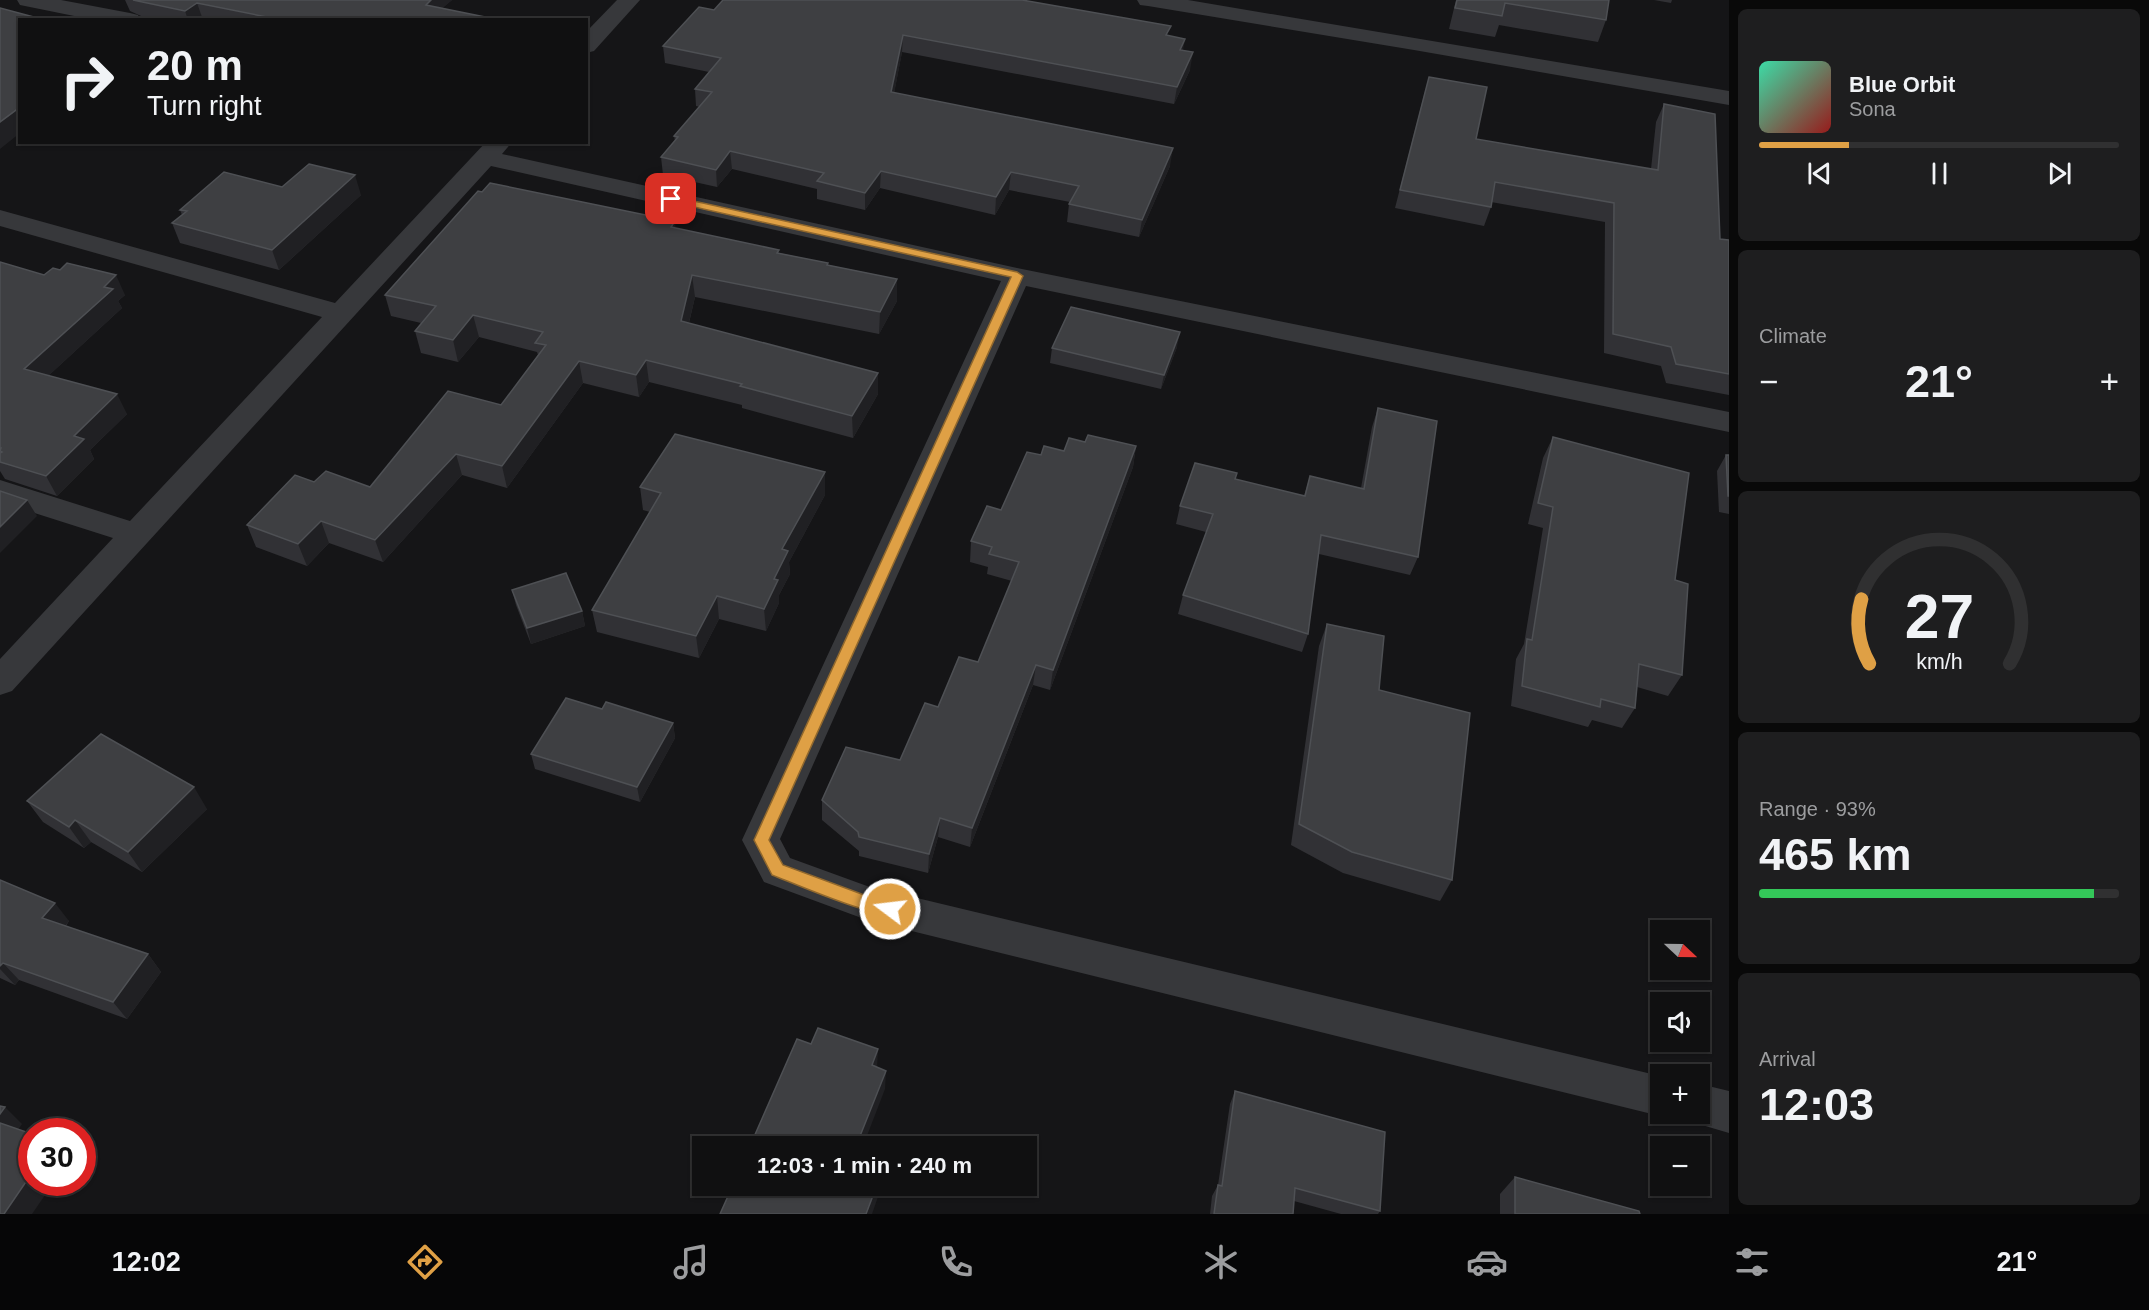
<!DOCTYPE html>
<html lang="en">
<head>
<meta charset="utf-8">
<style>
  body { margin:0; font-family:Helvetica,sans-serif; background:#1e1e1f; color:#f1f3f6; height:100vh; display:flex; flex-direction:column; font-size:22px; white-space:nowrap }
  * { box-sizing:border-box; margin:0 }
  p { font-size:20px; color:#9c9d9f }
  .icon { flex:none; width:33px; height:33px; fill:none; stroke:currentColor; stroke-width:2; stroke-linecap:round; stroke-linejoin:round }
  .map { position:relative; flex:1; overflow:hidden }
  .side { display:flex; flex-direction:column; gap:9px; padding:9px; background:#090909; width:420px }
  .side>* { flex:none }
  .top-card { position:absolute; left:18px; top:18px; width:570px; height:126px; border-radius:0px; box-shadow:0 2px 4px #0004,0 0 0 2px #303031; background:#101011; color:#f1f3f6; overflow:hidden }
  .needle { width:39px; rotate:112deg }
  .fabs { position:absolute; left:1650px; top:920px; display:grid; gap:12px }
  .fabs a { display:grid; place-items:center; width:60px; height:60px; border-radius:0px; background:#101011; box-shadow:0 2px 4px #0004,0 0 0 2px #303031; font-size:30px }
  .speed { position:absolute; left:18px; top:1118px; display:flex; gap:12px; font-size:30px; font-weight:700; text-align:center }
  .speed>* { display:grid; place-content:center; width:78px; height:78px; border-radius:50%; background:#101011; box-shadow:0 2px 4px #0004,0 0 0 2px #303031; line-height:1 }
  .speed .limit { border:9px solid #d22; background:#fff; color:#111 }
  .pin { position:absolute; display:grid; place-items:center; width:51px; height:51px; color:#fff; margin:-26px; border-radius:12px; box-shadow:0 3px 9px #0006 }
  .me { position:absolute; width:66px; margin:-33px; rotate:285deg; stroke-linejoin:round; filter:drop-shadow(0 0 4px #0008) }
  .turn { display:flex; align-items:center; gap:21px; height:126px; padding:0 30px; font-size:27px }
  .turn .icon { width:78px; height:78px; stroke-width:2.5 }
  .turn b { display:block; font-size:42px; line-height:51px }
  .big { font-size:45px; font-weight:600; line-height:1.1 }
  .side .tile { flex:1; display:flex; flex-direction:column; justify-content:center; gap:9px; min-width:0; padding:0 21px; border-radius:9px; background:#1e1e1f }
  .side .dial { align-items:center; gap:0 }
  .dial svg { height:156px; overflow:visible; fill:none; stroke:#303031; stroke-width:7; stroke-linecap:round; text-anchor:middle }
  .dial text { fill:#f1f3f6; stroke:none }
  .song { display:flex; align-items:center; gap:18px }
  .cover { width:72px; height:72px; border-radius:9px; background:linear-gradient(135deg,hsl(160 70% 55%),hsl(0 70% 35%)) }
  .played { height:6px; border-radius:3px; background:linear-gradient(90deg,#dfa045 25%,#303031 25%) }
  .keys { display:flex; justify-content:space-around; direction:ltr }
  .heat { display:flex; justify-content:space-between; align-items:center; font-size:33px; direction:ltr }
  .charge { height:9px; border-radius:4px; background:linear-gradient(90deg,#34c759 93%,#303031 0) }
  .trip { position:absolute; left:692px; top:1136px; width:345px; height:60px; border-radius:0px; background:#101011; box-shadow:0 2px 4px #0004,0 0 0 2px #303031; font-weight:600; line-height:60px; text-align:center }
  .menu { display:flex; height:96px; justify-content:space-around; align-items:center; background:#060607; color:#9c9d9f }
  .menu .icon { width:42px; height:42px }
  .menu .on { color:#dfa045 }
  .menu b { font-size:27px; color:#f1f3f6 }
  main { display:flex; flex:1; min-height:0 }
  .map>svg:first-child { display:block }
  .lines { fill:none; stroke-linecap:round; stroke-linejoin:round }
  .minor { fill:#37383b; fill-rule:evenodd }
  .wall { fill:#313135 }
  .shaded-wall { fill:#202023 }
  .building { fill:#3e3f42; stroke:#4e5054; stroke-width:1.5 }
  .route { fill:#dfa045; stroke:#91682d; stroke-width:1.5 }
</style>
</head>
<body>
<main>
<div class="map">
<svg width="1729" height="1214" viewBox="0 0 1729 1214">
  <rect width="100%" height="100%" fill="#151517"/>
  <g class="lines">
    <g class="minor">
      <path d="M17 0H61L130 13 138 15 141 20H94L20 5Z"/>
      <path d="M617 0H640L594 51 586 53V32Z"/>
      <path d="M1137 0H1188L1729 91V105L1414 50 1148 6 1140 5Z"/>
      <path d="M486 142H512L502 154 1017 268 1729 412V432L1026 286 780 839 790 858 867 886 1660 1076V1113H1669L1660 1116 867 920 764 882 742 840 1001 281 491 166 12 691 0 695V659L113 538 0 502V480L130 521 322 317 0 226V210L335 303Z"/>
      <path d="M1700 1084 1729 1091V1133L1685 1120 1682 1113H1700Z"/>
    </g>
  </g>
  <g class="wall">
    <path d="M125 0H452L442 8 500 20H213L202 17 199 20H159L141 16 130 11Z"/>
    <path d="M1456 0H1609L1606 20 1598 42 1499 25 1495 37 1449 29Z"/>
    <path d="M1654 0H1672L1671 3Z"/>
    <path d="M714 10 1169 36 1183 51 1190 70 1174 104 902 52 894 93 1170 166 1139 237 1067 222 1069 204 1070 202 1009 190 995 215 880 188 865 210 817 199V189L732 169 717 187 663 175 661 157 675 141 674 136 700 107 696 106 695 89 709 72 665 63 663 46Z"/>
    <path d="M1429 77 1476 139 1651 169 1656 122 1664 104 1720 239 1729 240V395L1666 383 1661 366 1604 353 1605 222 1491 202V207L1484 226 1395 208 1424 95Z"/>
    <path d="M282 187 361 195 279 270 180 243 172 223 182 215 180 210Z"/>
    <path d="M676 228 779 253 828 263V265L897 279V301L879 334 695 297 689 323 878 394 853 438 742 408V405L649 382 639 397 583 383 507 488 462 475 383 562 329 543 307 566 256 547 247 525 314 482 370 487 501 405 538 355 537 352 479 337 458 362 421 353 415 331 421 323 391 316 385 295Z"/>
    <path d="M0 262 44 275 125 295 118 301 122 308 48 376 127 414 90 450 94 459 57 496 5 479 0 471Z"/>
    <path d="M1177 347 1161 389 1050 363 1052 348Z"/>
    <path d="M1378 408 1418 557 1410 575 1319 554 1308 634 1302 652 1178 614 1183 595 1206 532 1176 524 1180 506 1304 496 1310 476 1361 488 1372 427Z"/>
    <path d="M1553 437 1675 580 1682 675 1668 696 1637 687 1635 708 1622 728 1592 720 1588 727 1511 706 1516 659 1524 644 1543 528 1528 524 1543 458Z"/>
    <path d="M1085 442 1136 446 1133 467 1050 690 1033 685 970 847 938 837 928 873 859 856V851L822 820V800L900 760 938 707 978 662 1012 581 987 574 988 567 970 562 971 541 1001 510 1041 455 1064 451Z"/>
    <path d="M1726 455H1729V514L1719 512 1717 471Z"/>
    <path d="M825 472V495L789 562 790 574 779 595V603L766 631 719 619 699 658 597 632 592 610 650 512 643 510 640 487Z"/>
    <path d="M512 590 582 611 585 626 531 644 516 605Z"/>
    <path d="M1327 624 1379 690 1452 880 1440 901 1343 873 1291 845 1319 646Z"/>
    <path d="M602 709 673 723 675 738 640 802 535 769 531 754Z"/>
    <path d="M27 801 207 809 142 872 91 842 84 848 43 822Z"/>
    <path d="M0 880 69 921 66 926 148 954 161 972 127 1019 19 980 15 985 0 978Z"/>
    <path d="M1235 1091 1380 1211 1378 1214H1341L1294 1201 1293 1214H1210L1212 1196 1218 1185 1230 1104Z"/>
    <path d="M1515 1177 1640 1214H1500V1194Z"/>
  </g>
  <g class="shaded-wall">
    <path d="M431 0H452L429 20 426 5Z"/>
    <path d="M197 3 202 17 199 20H188L185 11Z"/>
    <path d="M903 35 902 52 891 110V92Z"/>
    <path d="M1185 39 1182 56 1180 50Z"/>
    <path d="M1193 52 1190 70 1174 104 1177 87Z"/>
    <path d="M20 107V133L0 149V122Z"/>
    <path d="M1173 148 1170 166 1139 237 1142 220Z"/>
    <path d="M730 151 732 169 717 187 716 170Z"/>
    <path d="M881 171 880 188 865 210V193Z"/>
    <path d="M1011 172 1009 190 995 215 996 197Z"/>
    <path d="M355 175 361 195 279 270 272 250Z"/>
    <path d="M675 221 677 242 671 227Z"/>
    <path d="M116 275 125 295 118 301 122 308 34 389 24 369 104 287Z"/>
    <path d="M692 275 695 297 684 343 681 321Z"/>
    <path d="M897 279V301L879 334 880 312Z"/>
    <path d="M473 315 479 337 458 362 453 340Z"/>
    <path d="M1180 332 1177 347 1161 389 1164 375Z"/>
    <path d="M646 360 649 382 639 397 636 375Z"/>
    <path d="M579 361 583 383 507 488 502 466Z"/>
    <path d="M878 373V394L853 438 852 416Z"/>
    <path d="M117 394 127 414 90 450 94 459 57 496 46 476 74 436Z"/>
    <path d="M1136 446 1133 467 1050 690 1053 670Z"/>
    <path d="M456 454 462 475 383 562 375 540Z"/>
    <path d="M825 472V495L789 562 790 574 779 595V603L766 631 764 609 774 579 782 549Z"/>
    <path d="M27 500 37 516 0 553V527Z"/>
    <path d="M321 521 329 543 307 566 298 544Z"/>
    <path d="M717 596 719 619 699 658 696 636Z"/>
    <path d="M582 611 585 626 531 644 527 628Z"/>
    <path d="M1036 665 1033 685 970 847 972 828Z"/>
    <path d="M673 723 675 738 640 802 637 787Z"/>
    <path d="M194 787 207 809 142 872 128 852Z"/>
    <path d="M940 818 938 837 928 873 929 854Z"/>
    <path d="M75 820 91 842 84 848 69 827Z"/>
    <path d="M55 903 69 921 57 936 42 918Z"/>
    <path d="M148 954 161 972 127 1019 113 1002Z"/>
    <path d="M3 963 19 980 15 985 0 969V966Z"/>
    <path d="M878 1049 877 1068 872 1065Z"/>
    <path d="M886 1071 885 1089 863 1146H856Z"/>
    <path d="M5 1107 22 1124 13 1137 0 1125V1114Z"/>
    <path d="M32 1173V1182H54L32 1214H4Z"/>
    <path d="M877 1185H882L872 1214H866Z"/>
  </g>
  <g class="building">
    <path d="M133 0H431L426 5 500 20H282L197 3 185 11Z"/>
    <path d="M723 0H1022L1171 26 1166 35 1185 39 1180 50 1193 52 1177 87 903 35 891 92 1173 148 1142 220 1069 204 1079 186 1011 172 996 197 881 171 865 193 817 181 824 173 730 151 716 170 661 157 678 137 674 136 712 92 695 89 721 58 663 46 699 7 714 10Z"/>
    <path d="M1457 0H1609L1606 20 1505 3 1502 16 1455 8Z"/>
    <path d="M0 8 45 20H20V107L0 122Z"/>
    <path d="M1429 77 1487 87 1476 139 1658 170 1664 104 1715 114 1720 239 1729 240V374L1676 364 1671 347 1613 334 1614 203 1495 182 1491 207 1400 190Z"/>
    <path d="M309 164 355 175 272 250 172 223 187 211 180 210 224 172 282 187Z"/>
    <path d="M490 183 675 221 671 227 779 250 777 253 828 263 827 265 897 279 880 312 692 275 681 321 878 373 852 416 740 386 742 384 646 360 636 375 579 361 502 466 456 454 375 540 321 521 298 544 247 525 295 475 314 482 326 471 370 487 448 391 501 405 546 345 535 343 543 332 473 315 453 340 415 331 436 306 385 295 478 191 482 192Z"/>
    <path d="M0 262 44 275 53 268 60 270 67 263 116 275 104 287 113 289 24 369 117 394 74 436 84 439 46 476 0 462V453L2 452 0 451 1 448H0Z"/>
    <path d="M1071 307 1180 332 1164 375 1052 348Z"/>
    <path d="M1378 408 1437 421 1418 557 1321 535 1308 634 1183 595 1213 514 1180 506 1195 463 1237 473 1235 479 1305 496 1310 476 1364 489Z"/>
    <path d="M675 434 825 472 782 549 788 551 774 579 778 580 764 609 717 596 696 636 592 610 661 493 640 487Z"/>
    <path d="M1088 435 1136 446 1053 670 1036 665 972 828 940 818 929 854 859 837 858 832 822 800 846 747 900 760 925 703 938 707 959 657 978 662 1019 562 989 554 992 547 971 541 987 506 1001 510 1027 452 1041 455 1044 446 1064 451 1069 438 1085 442Z"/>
    <path d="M1553 437 1689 473 1675 580 1688 584 1682 675 1639 664 1635 708 1601 699 1600 707 1522 686 1527 639 1532 640 1553 507 1538 503Z"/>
    <path d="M1726 455H1729V496H1728Z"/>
    <path d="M0 491 27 500 0 527Z"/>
    <path d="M566 573 582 611 527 628 512 590Z"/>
    <path d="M1327 624 1384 636 1379 690 1470 713 1452 880 1352 852 1299 824Z"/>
    <path d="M566 698 602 709 606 702 673 723 637 787 531 754Z"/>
    <path d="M101 734 194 787 128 852 75 820 69 827 27 801Z"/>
    <path d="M0 880 55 903 42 918 148 954 113 1002 3 963 0 966Z"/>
    <path d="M818 1028 878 1049 872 1065 886 1071 856 1146H750L797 1039 811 1044Z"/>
    <path d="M1235 1091 1385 1132 1380 1211 1295 1188 1293 1214H1214L1218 1185 1222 1186Z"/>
    <path d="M0 1106 5 1107 0 1114Z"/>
    <path d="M0 1123 32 1134V1173L4 1214H0Z"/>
    <path d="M1515 1177 1639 1211 1640 1214H1515Z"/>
    <path d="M733 1185H877L866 1214H720Z"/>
  </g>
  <path class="route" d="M671 196 1017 272 1023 276 769 840 783 865 867 896 895 904 898 909 895 914C878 920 793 883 772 875L754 840 1011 277 667 201V197Z"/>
</svg>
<div class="fabs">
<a><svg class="needle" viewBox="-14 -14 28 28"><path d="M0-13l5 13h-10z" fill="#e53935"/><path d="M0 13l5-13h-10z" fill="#9c9d9f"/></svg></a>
<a><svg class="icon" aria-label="sound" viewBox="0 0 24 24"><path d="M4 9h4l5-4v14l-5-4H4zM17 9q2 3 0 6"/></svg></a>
<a>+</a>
<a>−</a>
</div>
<div class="speed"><div class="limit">30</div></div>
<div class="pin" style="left:671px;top:199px;background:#d93025"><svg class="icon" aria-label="arrive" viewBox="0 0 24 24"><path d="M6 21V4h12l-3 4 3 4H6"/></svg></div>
<svg class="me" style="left:890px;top:909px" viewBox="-20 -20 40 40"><circle r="17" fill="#dfa045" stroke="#fff" stroke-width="3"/><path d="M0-11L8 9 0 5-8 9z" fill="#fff"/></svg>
<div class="trip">12:03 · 1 min · 240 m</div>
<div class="top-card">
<div class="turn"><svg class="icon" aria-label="right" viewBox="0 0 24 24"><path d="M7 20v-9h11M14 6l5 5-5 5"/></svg><div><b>20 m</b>Turn right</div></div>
</div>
</div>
<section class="side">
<div class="tile">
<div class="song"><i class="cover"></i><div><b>Blue Orbit</b><p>Sona</p></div></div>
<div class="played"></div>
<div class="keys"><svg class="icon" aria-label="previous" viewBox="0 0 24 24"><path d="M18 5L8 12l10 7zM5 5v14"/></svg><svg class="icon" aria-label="pause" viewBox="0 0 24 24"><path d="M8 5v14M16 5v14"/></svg><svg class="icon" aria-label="next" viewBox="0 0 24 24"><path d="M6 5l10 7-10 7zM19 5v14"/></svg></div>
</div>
<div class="tile"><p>Climate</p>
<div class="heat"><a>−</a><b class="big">21°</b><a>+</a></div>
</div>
<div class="tile dial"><svg viewBox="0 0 100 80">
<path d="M14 69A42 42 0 1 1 86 69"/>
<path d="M14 69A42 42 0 0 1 10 36" stroke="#dfa045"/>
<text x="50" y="56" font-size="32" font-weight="700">27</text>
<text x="50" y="72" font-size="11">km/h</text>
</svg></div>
<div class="tile"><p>Range · 93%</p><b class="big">465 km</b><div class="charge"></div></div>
<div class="tile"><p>Arrival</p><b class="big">12:03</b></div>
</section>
</main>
<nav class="menu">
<b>12:02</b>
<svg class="icon on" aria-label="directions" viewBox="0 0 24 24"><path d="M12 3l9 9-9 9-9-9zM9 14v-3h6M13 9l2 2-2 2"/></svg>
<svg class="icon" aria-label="music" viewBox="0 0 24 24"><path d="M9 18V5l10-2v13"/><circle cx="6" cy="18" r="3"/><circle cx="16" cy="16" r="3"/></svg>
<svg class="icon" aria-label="phone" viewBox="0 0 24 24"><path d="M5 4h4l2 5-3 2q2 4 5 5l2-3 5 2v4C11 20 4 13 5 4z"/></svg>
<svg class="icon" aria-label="climate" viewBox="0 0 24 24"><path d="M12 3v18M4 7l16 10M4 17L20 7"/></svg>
<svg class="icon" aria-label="car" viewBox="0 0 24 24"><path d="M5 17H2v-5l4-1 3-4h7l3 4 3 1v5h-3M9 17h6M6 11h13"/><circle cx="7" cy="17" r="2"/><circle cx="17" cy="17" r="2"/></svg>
<svg class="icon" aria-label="filters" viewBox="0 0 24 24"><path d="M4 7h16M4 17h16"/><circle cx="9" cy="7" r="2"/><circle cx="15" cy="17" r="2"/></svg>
<b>21°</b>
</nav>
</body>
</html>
